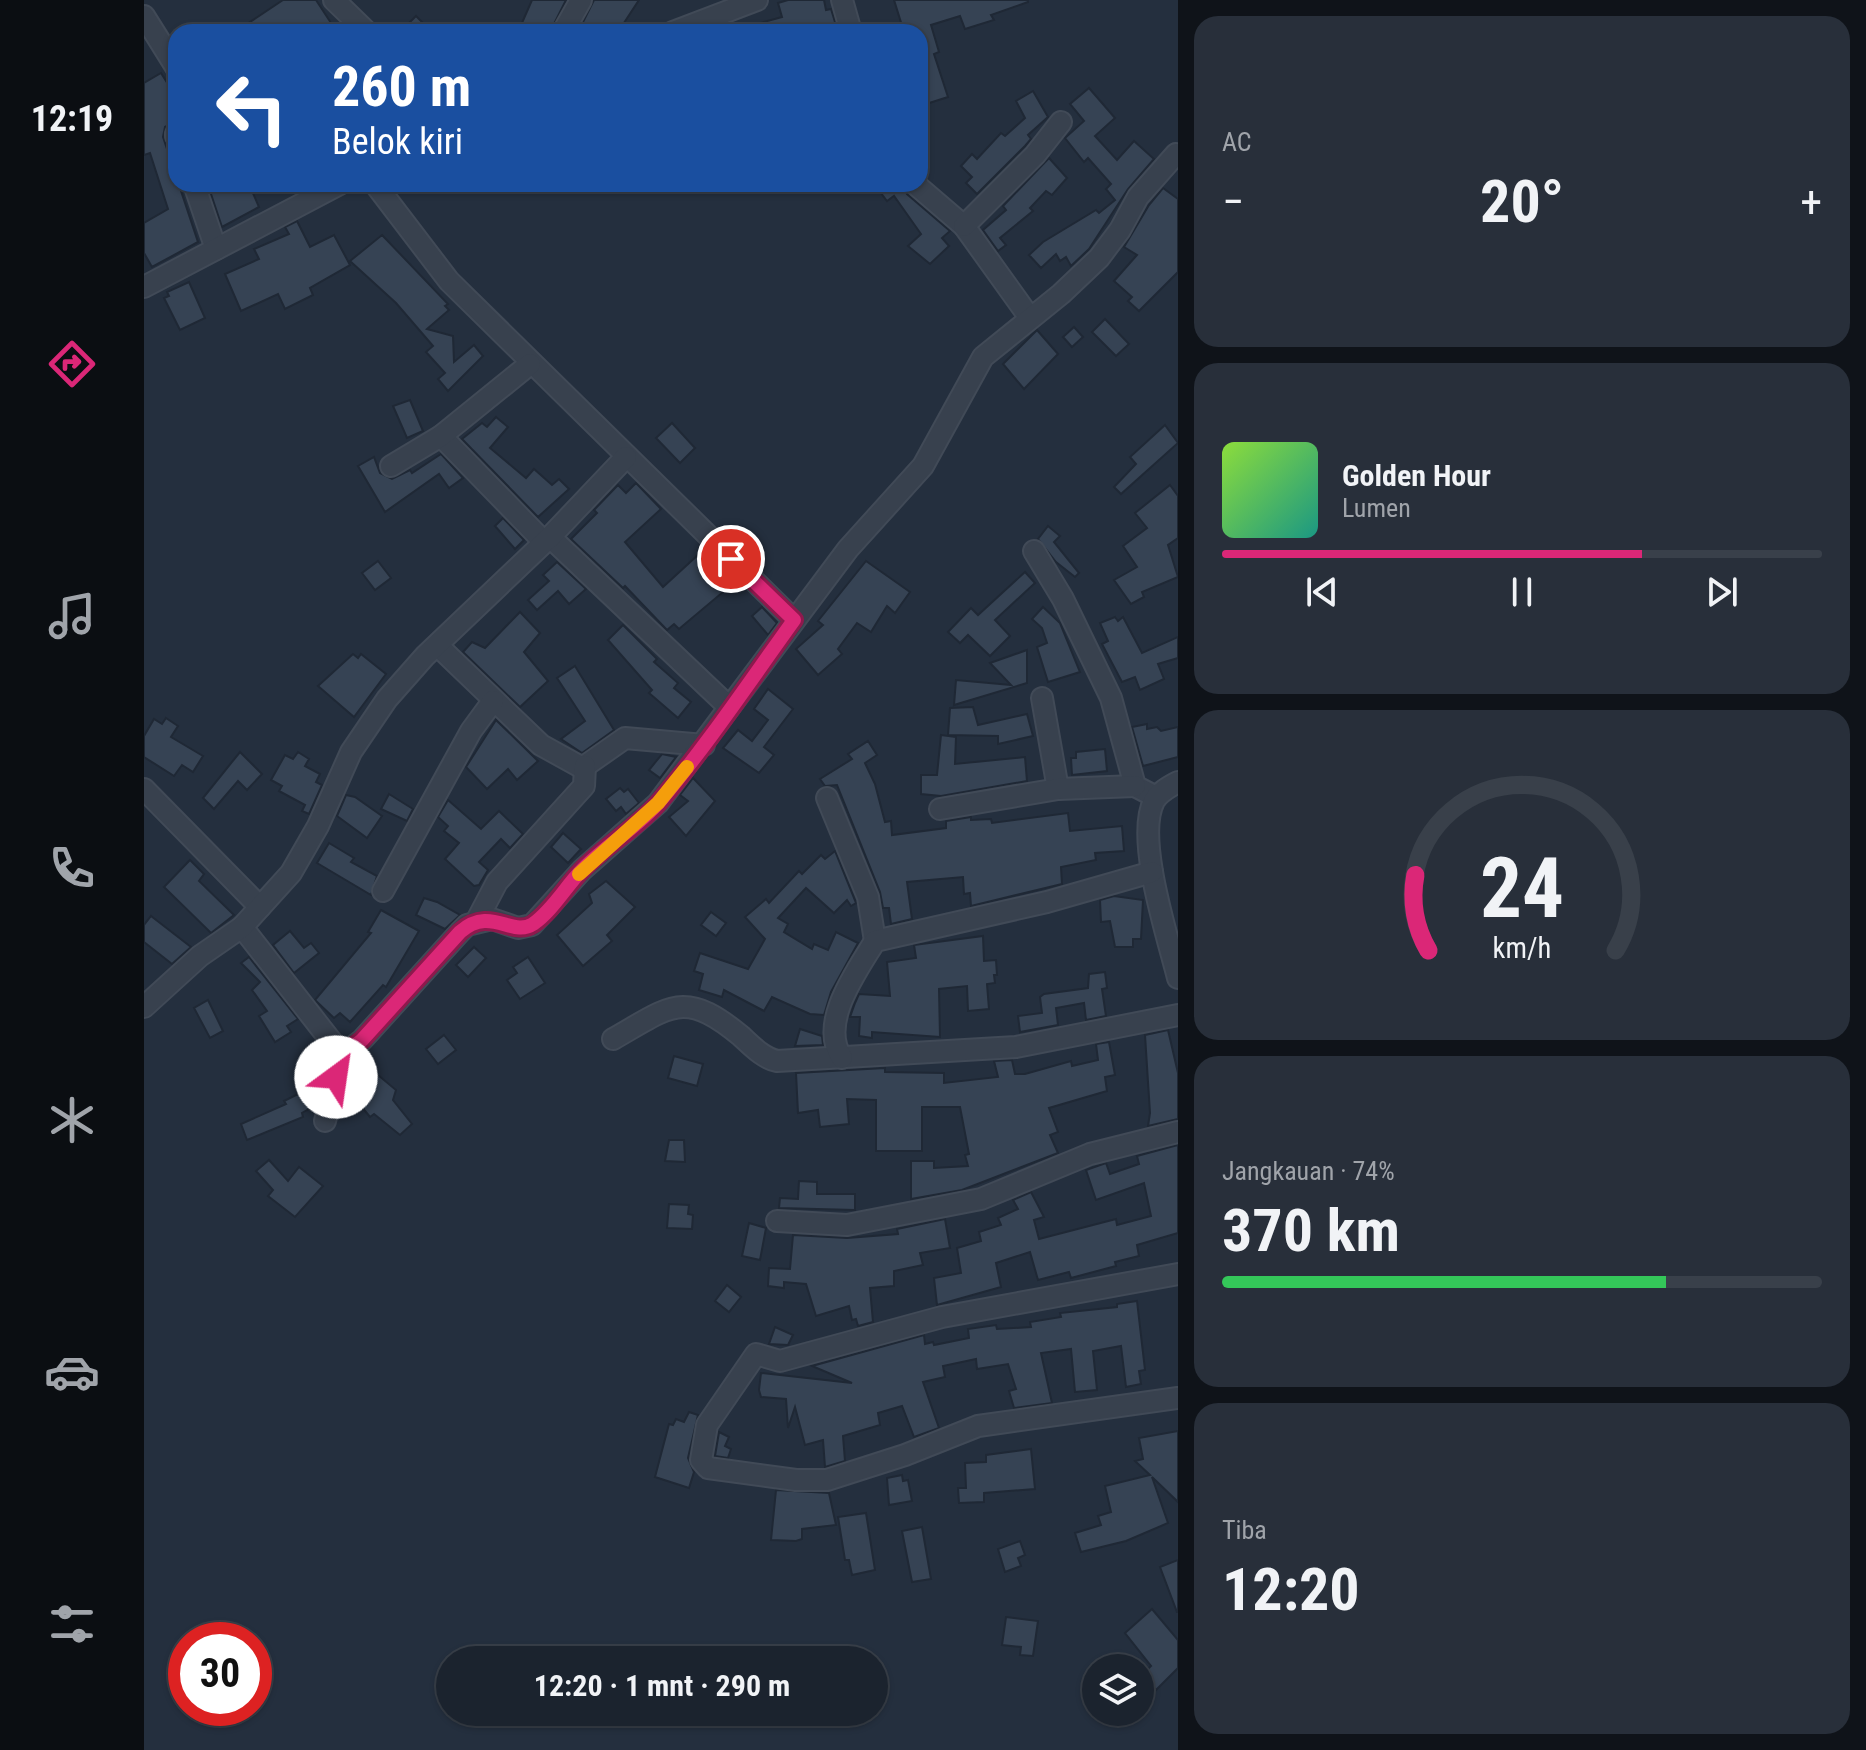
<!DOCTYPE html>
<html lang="id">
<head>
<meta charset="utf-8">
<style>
  body { margin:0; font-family:"Roboto Condensed",sans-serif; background:#282f3a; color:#f1f3f6; height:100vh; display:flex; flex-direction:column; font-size:30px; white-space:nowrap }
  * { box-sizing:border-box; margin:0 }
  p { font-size:26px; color:#a0a4aa }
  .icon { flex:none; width:44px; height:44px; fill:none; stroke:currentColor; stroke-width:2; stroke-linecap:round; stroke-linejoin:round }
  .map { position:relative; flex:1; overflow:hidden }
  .side { display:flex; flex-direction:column; gap:16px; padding:16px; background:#0f1319; width:688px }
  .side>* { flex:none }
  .guide { position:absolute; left:24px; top:24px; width:760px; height:168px; border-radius:24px; box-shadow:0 2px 6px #0004,0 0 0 2px #39404a; background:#1a4fa0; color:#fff; overflow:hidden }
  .fabs { position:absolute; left:938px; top:1654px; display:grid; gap:16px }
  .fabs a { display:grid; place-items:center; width:72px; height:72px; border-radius:50%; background:#1b232e; box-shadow:0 2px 6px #0004,0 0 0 2px #39404a; font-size:40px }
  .speed { position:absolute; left:24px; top:1622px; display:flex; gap:16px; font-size:40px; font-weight:700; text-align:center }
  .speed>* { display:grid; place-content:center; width:104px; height:104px; border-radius:50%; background:#1b232e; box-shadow:0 2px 6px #0004,0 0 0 2px #39404a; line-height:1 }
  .speed .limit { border:12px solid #d22; background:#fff; color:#111 }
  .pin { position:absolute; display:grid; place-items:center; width:68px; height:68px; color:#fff; margin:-34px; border:4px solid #fff; border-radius:50%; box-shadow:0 2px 8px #0007 }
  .me { position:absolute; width:88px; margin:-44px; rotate:31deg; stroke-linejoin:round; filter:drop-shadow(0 0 6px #0008) }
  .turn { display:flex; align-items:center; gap:28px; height:168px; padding:0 32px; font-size:36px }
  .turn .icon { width:104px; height:104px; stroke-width:2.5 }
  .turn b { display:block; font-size:56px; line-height:68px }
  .big { font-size:60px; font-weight:700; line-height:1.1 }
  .side .card { flex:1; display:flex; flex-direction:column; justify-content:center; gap:12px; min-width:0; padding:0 28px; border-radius:24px; background:#282f3a }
  .side .dial { align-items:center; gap:0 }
  .dial svg { height:208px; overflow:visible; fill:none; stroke:#39404a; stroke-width:7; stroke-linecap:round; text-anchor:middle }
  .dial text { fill:#f1f3f6; stroke:none }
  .song { display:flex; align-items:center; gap:24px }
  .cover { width:96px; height:96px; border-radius:12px; background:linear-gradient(135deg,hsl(90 70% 55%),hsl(170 70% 35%)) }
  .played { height:8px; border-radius:4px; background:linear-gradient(90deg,#db2777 70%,#39404a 70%) }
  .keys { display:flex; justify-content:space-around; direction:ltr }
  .heat { display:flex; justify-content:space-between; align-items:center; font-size:44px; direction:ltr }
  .charge { height:12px; border-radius:6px; background:linear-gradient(90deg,#34c759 74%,#39404a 0) }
  .trip { position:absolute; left:292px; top:1646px; width:452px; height:80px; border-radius:40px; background:#1b232e; box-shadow:0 2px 6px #0004,0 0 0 2px #39404a; font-weight:700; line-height:80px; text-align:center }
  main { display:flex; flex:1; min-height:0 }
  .dock { display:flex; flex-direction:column; width:144px; justify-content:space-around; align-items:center; background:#0b0e12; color:#a0a4aa }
  .dock .icon { width:56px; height:56px }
  .dock .active { color:#db2777 }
  .dock b { font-size:36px; color:#f1f3f6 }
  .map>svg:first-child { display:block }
  .building { fill:#364354; stroke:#1f2835; stroke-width:2 }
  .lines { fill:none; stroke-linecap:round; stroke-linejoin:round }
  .minor-casing { stroke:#414a57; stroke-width:24 }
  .minor { stroke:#38414e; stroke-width:20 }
  .route-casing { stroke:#8e194d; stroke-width:20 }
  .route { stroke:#db2777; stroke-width:14 }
  .slow { stroke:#f59e0b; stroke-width:14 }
</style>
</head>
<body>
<main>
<nav class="dock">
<b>12:19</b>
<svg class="icon active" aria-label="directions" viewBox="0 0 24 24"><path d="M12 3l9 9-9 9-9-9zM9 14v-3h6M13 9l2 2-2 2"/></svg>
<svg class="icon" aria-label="music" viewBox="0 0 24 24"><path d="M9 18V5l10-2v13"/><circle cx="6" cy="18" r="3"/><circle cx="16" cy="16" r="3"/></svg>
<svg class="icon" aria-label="phone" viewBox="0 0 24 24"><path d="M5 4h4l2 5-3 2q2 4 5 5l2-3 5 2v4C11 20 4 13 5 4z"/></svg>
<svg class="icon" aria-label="climate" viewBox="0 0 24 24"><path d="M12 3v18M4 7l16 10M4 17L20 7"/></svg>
<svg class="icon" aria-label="car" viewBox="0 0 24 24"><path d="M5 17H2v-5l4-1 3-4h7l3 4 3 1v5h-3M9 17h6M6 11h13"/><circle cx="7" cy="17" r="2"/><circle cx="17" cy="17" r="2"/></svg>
<svg class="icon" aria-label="filters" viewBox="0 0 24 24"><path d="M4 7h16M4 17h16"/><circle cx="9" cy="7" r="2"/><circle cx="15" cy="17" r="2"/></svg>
</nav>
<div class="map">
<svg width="1034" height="1750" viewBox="0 0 1034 1750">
  <rect width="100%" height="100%" fill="#242f3e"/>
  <g class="building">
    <path d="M139 0H172L189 26 183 32H91Z"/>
    <path d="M388 0H422L406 32H374Z"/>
    <path d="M450 0H495L474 32H434Z"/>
    <path d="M644 0H680L682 10 687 9 694 32H599L598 28 638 17 634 3Z"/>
    <path d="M750 0H884V2L847 15 850 20 821 29 816 16 787 25 795 52 790 54 804 97 779 105 776 96V32H760Z"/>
    <path d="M272 16 288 32H256Z"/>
    <path d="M17 73 32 97V121L21 127 19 137 54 242 8 267 0 253V223L24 209 6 153 0 155V83Z"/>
    <path d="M945 88 971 118 951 136 973 160 990 141 1010 159 984 189 945 249 927 266 922 257 916 261 912 254 897 268 885 255 899 242 952 210 955 213 971 200 962 189 967 184 944 158 940 162 921 138 940 121 926 104Z"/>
    <path d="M889 91 904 117 884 135 887 139 881 146 833 194 822 183 828 177 817 166 828 154 833 159 857 133 861 136 881 118 872 101Z"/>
    <path d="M905 158 923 178 908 195 902 191 886 208 889 211 856 238 862 245 854 251 839 230 862 210 859 206Z"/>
    <path d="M77 184H105L115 207 78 227 65 188Z"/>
    <path d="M730 184H758L763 194 806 231 798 238 805 246 786 264 764 246 777 234 750 196 743 201Z"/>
    <path d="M1019 188 1034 199V272L995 311 984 301 988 297 970 281 993 255 980 247 1005 205Z"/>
    <path d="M153 221 166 247 190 235 206 265 166 288 169 295 141 309 134 294 97 311 81 274 115 259 110 249 145 234 141 227Z"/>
    <path d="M238 235 304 304 301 306 305 310 283 329 309 336 310 362 330 345 339 356 304 391 294 379 301 373 282 352 289 346 252 303 206 261Z"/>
    <path d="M45 282 61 318 36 330 20 298 25 296 23 292Z"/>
    <path d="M961 319 985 344 972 356 948 332Z"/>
    <path d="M930 327 939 337 928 347 919 337Z"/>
    <path d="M893 330 914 354 880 389 859 364Z"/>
    <path d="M266 400 279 431 263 438 249 406Z"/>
    <path d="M352 417 364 427 346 448 382 478 390 469 408 485 415 479 425 489 394 517 318 439 338 423 343 427Z"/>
    <path d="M528 423 551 448 536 463 512 438Z"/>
    <path d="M1021 425 1034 443 977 494 970 487 992 464 986 457Z"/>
    <path d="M297 454 319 478 305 488 295 474 241 512 214 466 230 457 236 473 248 479 266 470 268 473Z"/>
    <path d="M492 483 517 509 481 542 519 587 555 554 585 587 535 629 530 624 523 630 481 586 479 588 427 539 453 513 450 510 474 485 482 493Z"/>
    <path d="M1026 485 1034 496V538L1024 545 1034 577 998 592 1000 597 987 604 970 580 993 567 979 546 1003 528 991 513Z"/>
    <path d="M359 518 380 540 371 549 351 526Z"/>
    <path d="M904 526 916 536 910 542 935 573 931 577 912 562 894 539Z"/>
    <path d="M234 561 247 578 231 590 218 573Z"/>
    <path d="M722 561 766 592 751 613 743 606 727 632 713 623 694 649 698 654 674 675 652 649 679 625 674 621Z"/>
    <path d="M413 562 442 589 425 604 414 591 393 610 384 600 405 581 399 575Z"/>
    <path d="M881 572 891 583 851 620 866 636 846 656 824 635 816 643 804 632 827 608 834 615Z"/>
    <path d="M618 607 633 623 624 635 608 616Z"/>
    <path d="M899 607 916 623 936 672 904 682 893 647 903 643 898 628 888 619Z"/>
    <path d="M376 612 396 633 380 652 404 681 376 707 319 652 328 642 341 648Z"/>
    <path d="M971 617 974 621 979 617 998 653 1034 637V658L1014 664 1020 679 996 690 991 677 978 682 958 644 964 641 956 623Z"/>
    <path d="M479 625 513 659 510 662 534 683 530 688 547 702 534 718 505 693 508 690 464 640Z"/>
    <path d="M883 650V683L810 705 812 680 867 685 846 663Z"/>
    <path d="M209 654 214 658 217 654 242 674 210 717 174 686Z"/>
    <path d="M431 666 470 730 438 753 417 739 441 721 413 678Z"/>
    <path d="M624 689 649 709 620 747 630 755 615 773 579 748 594 730 608 741 624 720 610 709Z"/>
    <path d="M829 707 834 725 883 714 889 736 854 744V736L804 735 806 708Z"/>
    <path d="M22 718 34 726 27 737 59 756 49 772 38 765 30 776 0 757V736L10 719 18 724Z"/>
    <path d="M352 720 394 761 373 780 364 769 343 789 322 767Z"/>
    <path d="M1003 724V729L1013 727 1017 731 1034 727V757L999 766 988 727Z"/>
    <path d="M797 735 812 737 811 764 881 757 883 781 797 796 777 794V775H793Z"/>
    <path d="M724 741 733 755 721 763 731 784 741 822 747 821 748 835 802 828V821L827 817V820L847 819 848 823 924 813 926 831 978 826 980 851 951 853 952 860 917 867 918 884 827 906 826 893 820 894 819 877 763 882 768 919 747 924 745 908H739L736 892 693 785 681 786 676 779 708 759 704 754Z"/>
    <path d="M961 749 963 771 928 775 927 758H932V752Z"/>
    <path d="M96 752 118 774 103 790 94 781 70 809 59 798Z"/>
    <path d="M154 752 165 759 161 766 176 774 172 782 178 785 165 814 158 811 161 805 135 791 138 786 127 780 141 755 149 759Z"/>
    <path d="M518 754 532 757 516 778 505 770Z"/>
    <path d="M549 778 571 801 542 836 525 817 544 801 536 795Z"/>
    <path d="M476 788 480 792 484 789 495 803 482 814 477 807 472 811 462 799Z"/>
    <path d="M245 794 269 809 263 821 237 809Z"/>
    <path d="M202 795 211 797 238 816 223 838 193 816Z"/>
    <path d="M304 800 337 829 355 811 379 834 366 848 357 839 335 862 344 870 335 885 330 886 301 859 315 843 300 831 304 826 294 817Z"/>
    <path d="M419 833 437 849 424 863 407 847Z"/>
    <path d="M185 843 210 858 207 862 233 876 227 895 173 863Z"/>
    <path d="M691 851 712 903 707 906 703 900 690 913 662 888 634 918 644 924 640 932 668 949 670 944 684 950 692 932 714 943 687 992 680 1015 666 1014 628 997 620 1011 580 990 578 997 555 990 559 974 550 971 556 953 604 969 621 939 601 917 622 899 625 903 655 871 658 874 677 855 681 859Z"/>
    <path d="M46 860 60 874 55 881 90 915 67 933 20 887Z"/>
    <path d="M462 881 491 907 463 935 468 941 439 966 413 935 448 903 445 894Z"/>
    <path d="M970 896 999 900 997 939H989V947H971L966 921 957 922 956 900Z"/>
    <path d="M280 898 293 902 316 915 301 929 272 915Z"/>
    <path d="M237 910 275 931 242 987 239 985 206 1022 196 1013 190 1018 171 1000 227 933 224 932Z"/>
    <path d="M567 912 582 923 572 936 557 925Z"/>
    <path d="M7 916 47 947 28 964 0 942V925Z"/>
    <path d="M146 931 160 948 167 943 175 953 150 973 129 945Z"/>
    <path d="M839 936 840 961 852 960 853 975H850L851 983 843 984 845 1009 824 1011 823 986 795 989 796 1037 728 1032V1038L715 1036 716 1017H706L711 1003 715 994 746 996 743 962 772 958 770 945Z"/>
    <path d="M330 947 342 958 324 977 312 965Z"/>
    <path d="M105 957 154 1019 143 1026 147 1032 131 1042 115 1016 123 1011 108 990 116 982 97 963Z"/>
    <path d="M384 957 401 983 376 999 363 980 373 973 369 967Z"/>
    <path d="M961 972 963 988 958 989 962 1016 942 1020 940 1003 912 1008 914 1025 876 1032 874 1016 898 1013 896 997 900 994 944 988 945 974Z"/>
    <path d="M64 1000 79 1031 66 1038 50 1008Z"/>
    <path d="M656 1029 678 1036 679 1045 651 1046Z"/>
    <path d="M1024 1030 1034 1073V1119L1004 1126 1006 1113 1001 1035Z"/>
    <path d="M300 1035 312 1050 294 1064 282 1049Z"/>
    <path d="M965 1042 971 1075 961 1077 963 1091 905 1108 914 1132 906 1135 914 1153 818 1190 767 1199V1161H790V1168L824 1166 821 1155 825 1154 816 1107H778V1151H732V1100L703 1099 705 1124 676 1127 674 1110 654 1113 652 1073 741 1068V1072L800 1073V1083L854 1077 850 1061 868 1060 871 1074H881L927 1061 928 1066 954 1060 952 1044Z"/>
    <path d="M530 1056 559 1064 553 1086 524 1078Z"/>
    <path d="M234 1075 252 1090 249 1100 268 1124 256 1135 230 1114 226 1117 213 1101 216 1098 212 1094Z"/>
    <path d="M164 1089 172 1105 158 1113 159 1117 103 1140 97 1124 142 1104 140 1101Z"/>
    <path d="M525 1140H540L541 1162 521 1161Z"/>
    <path d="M1034 1145V1233L993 1245 995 1256 971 1262 972 1266 927 1278 925 1272 894 1280 886 1252 852 1263 857 1287 793 1305 790 1278 817 1273 813 1248 837 1241 835 1232 857 1225 854 1218 874 1209 869 1200 887 1192 900 1217 890 1220 895 1239 972 1219 973 1225 1007 1216 1000 1183 952 1200 942 1170 962 1163 966 1174 995 1164 993 1156Z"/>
    <path d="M125 1160 144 1181 155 1167 179 1186 151 1217 124 1196 129 1190 112 1171Z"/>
    <path d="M655 1181 673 1182V1194H711V1210L635 1208 636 1198 654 1199Z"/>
    <path d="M525 1204 545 1205 544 1214 549 1215 548 1229 523 1228Z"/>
    <path d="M801 1219 806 1248 776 1253 779 1265 750 1271V1286L726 1288 729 1322 714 1326 712 1319 708 1320 705 1306 672 1316 662 1284 640 1282V1288L624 1286 625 1268 646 1269 649 1235 703 1238 754 1234 753 1229Z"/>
    <path d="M605 1223 622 1228 616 1260 598 1256Z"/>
    <path d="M583 1285 597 1297 585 1312 571 1301Z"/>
    <path d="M993 1301 1001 1370 995 1371 997 1384 982 1387 977 1346 949 1351 953 1390 931 1392 927 1349 897 1353 908 1403 870 1408 865 1391 872 1389 864 1364 833 1369 832 1359 799 1366 801 1377 779 1382 795 1428 770 1437 758 1406 734 1413 736 1425 699 1436 701 1461 681 1467 679 1440 661 1445 651 1407 644 1428 642 1399 617 1397 615 1390 617 1373 708 1383 668 1366 780 1335 781 1344 789 1342 790 1345 825 1338 824 1329 852 1325 853 1329 887 1327 886 1322 917 1317 916 1313 973 1307V1304Z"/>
    <path d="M631 1327 649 1335 644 1345 625 1344Z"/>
    <path d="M545 1412 554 1415 544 1458 550 1472 545 1488 511 1477 525 1424 529 1425 532 1419 540 1422Z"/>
    <path d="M1034 1431V1502L1008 1477 1024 1523 982 1541 937 1552 931 1533 957 1525 954 1516 967 1512 961 1486 1006 1475 991 1461 999 1459 995 1438Z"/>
    <path d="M575 1432 585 1437 581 1446 587 1449 584 1458 571 1456Z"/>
    <path d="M887 1449 891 1489 840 1493V1502L815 1503 814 1488H822L821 1463 842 1462V1455Z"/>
    <path d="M758 1475 759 1481 764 1480 768 1501 745 1505 743 1478Z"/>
    <path d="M632 1490 685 1493 692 1525 658 1529V1539L652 1541 627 1540Z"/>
    <path d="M722 1513 731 1570 708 1575 705 1560H701L694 1517Z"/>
    <path d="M778 1527 787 1579 768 1582 758 1531Z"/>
    <path d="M876 1541 881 1555 874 1558 877 1566 861 1572 854 1549Z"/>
    <path d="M1034 1560V1612H1033L1016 1567Z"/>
    <path d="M1008 1609 1034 1640V1668L1012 1690 998 1675 1007 1666 981 1633Z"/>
    <path d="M862 1617 894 1621 889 1656 876 1655 877 1647 858 1645Z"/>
  </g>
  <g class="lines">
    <g class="minor-casing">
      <g id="minor">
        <path d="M190 0 223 32"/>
        <path d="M698 0 707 32"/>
        <path d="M0 16 32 67"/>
        <path d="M419 32 437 0"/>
        <path d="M529 32 613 0"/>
        <path d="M32 134V136"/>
        <path d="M50 184 72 249"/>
        <path d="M231 184 305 281 650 620"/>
        <path d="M771 184 820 226 886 318"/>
        <path d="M820 226 891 155 917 122"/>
        <path d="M0 287 196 184"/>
        <path d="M297 436 400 542"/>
        <path d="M247 466 297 436 386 364"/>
        <path d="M406 537 585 707"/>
        <path d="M890 551 919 599 967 698 991 786 1012 797"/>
        <path d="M294 646 397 745 435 766H441L481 738 560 745"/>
        <path d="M898 698 914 789"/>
        <path d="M1034 782C1025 787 1015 792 1010 801 991 838 1024 938 1034 978"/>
        <path d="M0 789 116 907"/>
        <path d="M683 798 724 897 731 941"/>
        <path d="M796 809 914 789 991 786"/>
        <path d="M239 891 327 731 349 701"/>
        <path d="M332 922 353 882 440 786 441 766"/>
        <path d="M98 927 198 1055"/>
        <path d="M0 1007 56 956 98 927 147 873 174 826 207 752 243 699 281 656 406 537 482 457"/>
        <path d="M469 1039C527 1006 540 989 597 1036 608 1046 619 1058 633 1061L872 1047 1034 1015"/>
        <path d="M698 1058C674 1023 713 971 731 941L903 902 1008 872"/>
        <path d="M181 1121 198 1055 218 1040 316 932 323 925 348 919 374 928 388 925 438 870 514 803 704 549 779 466 839 357 917 294 955 258 976 230 994 197 1032 154"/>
        <path d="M633 1221 703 1225 837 1199 946 1154 1034 1132"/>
        <path d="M1034 1274 798 1317 636 1361 612 1354 563 1425 557 1460 564 1468 652 1480H683L761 1455 834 1426 1034 1398"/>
      </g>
    </g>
    <use href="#minor" class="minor"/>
  </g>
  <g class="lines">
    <g class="route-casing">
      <path id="route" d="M192 1077 198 1055 218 1040 316 932C347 905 368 938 389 924 409 910 422 886 438 870 462 845 494 827 516 801 564 744 606 681 650 620L587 559"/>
    </g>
    <use href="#route" class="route"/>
    <path class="slow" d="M435 874 514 803 543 767"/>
  </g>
</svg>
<div class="fabs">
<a><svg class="icon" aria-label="layers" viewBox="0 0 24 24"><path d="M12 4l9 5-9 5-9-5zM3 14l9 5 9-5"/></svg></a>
</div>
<div class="speed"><div class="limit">30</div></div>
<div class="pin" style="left:587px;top:559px;background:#d93025"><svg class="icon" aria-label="arrive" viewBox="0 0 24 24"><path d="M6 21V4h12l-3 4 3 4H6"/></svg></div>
<svg class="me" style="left:192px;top:1077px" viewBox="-20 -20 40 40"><circle r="19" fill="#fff"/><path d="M0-13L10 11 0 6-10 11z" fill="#db2777"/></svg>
<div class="trip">12:20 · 1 mnt · 290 m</div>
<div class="guide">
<div class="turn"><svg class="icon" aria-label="left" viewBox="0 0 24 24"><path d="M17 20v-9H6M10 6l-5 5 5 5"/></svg><div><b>260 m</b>Belok kiri</div></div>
</div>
</div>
<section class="side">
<div class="card"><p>AC</p>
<div class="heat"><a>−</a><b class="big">20°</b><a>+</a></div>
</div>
<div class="card">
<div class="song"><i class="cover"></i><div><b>Golden Hour</b><p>Lumen</p></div></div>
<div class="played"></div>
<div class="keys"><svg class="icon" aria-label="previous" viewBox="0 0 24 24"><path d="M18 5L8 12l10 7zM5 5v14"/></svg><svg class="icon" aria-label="pause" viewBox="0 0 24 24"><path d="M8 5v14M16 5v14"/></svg><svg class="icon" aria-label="next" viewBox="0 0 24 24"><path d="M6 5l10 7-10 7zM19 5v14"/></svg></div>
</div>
<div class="card dial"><svg viewBox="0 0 100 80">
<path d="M14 69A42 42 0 1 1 86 69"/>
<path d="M14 69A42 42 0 0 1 9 40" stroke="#db2777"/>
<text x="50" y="56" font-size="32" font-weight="700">24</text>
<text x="50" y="72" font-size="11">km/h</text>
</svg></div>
<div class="card"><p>Jangkauan · 74%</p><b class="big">370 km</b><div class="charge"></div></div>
<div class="card"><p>Tiba</p><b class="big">12:20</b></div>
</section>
</main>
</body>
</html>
